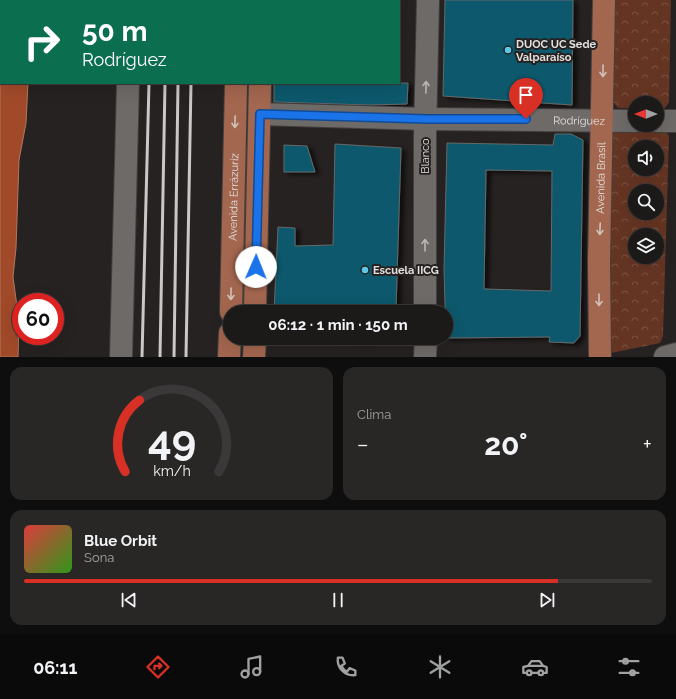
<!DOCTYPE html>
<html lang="es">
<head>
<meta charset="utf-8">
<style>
  body { margin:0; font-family:Raleway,sans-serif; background:#292726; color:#f1f3f6; height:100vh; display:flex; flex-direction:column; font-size:15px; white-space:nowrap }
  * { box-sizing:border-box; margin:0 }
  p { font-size:13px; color:#a0a1a2 }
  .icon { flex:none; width:22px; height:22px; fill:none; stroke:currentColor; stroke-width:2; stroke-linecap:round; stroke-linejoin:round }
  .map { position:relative; height:357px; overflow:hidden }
  .panel { display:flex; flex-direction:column; gap:10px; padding:10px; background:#0f0e0e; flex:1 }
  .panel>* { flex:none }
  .banner { position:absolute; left:0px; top:0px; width:400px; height:84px; box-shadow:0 4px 16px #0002,0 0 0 1px #3a3838; background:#0b6e4f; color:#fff; overflow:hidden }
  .needle { width:26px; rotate:270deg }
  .fabs { position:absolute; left:628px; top:96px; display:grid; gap:8px }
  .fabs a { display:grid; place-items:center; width:36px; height:36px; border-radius:50%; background:#1c1a19; box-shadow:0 4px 16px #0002,0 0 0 1px #3a3838; font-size:20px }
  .speed { position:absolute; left:12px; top:293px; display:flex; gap:8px; font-size:20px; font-weight:700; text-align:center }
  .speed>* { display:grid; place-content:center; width:52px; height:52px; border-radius:50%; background:#1c1a19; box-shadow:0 4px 16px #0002,0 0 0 1px #3a3838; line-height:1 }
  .speed .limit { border:6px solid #d22; background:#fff; color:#111 }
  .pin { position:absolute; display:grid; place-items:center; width:34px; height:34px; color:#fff; margin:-41px -17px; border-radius:50% 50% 50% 0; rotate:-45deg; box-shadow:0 0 4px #0007 }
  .pin .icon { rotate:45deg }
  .me { position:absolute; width:44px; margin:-22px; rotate:1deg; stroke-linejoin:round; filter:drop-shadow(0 0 3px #0008) }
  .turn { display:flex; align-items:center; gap:14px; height:84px; padding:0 16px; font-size:18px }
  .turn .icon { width:52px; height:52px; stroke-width:2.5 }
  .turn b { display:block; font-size:28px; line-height:34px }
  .big { font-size:30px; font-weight:700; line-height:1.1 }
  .panel .card { flex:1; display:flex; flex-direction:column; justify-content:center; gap:6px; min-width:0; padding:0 14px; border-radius:12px; background:#292726 }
  .panel .dial { align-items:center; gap:0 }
  .dial svg { height:104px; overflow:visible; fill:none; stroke:#3a3838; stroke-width:7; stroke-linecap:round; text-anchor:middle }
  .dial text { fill:#f1f3f6; stroke:none }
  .song { display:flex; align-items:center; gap:12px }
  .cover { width:48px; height:48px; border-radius:6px; background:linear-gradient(135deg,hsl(0 70% 55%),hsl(110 70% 35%)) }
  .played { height:4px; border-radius:2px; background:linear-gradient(90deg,#d93025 85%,#3a3838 85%) }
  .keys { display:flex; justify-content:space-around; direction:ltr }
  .heat { display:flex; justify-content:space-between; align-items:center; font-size:22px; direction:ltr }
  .panel .tiles { flex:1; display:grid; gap:10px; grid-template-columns:1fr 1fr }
  .card:last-child { grid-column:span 2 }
  .trip { position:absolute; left:223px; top:305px; width:230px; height:40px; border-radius:20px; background:#1c1a19; box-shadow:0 4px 16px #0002,0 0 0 1px #3a3838; font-weight:700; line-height:40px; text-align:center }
  .menu { display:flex; height:64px; justify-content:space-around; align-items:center; background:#0b0a0a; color:#a0a1a2 }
  .menu .icon { width:28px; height:28px }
  .menu .active { color:#d93025 }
  .menu b { font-size:18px; color:#f1f3f6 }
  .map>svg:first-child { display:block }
  .grass { fill:#653523 }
  .park { fill:url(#park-crowns); fill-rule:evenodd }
  .water { fill:#a14a2a; stroke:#b47760 }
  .building { fill:#0c596c; stroke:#65696a; fill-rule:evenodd; filter:url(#shadow) }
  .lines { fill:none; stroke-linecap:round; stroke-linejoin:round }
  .minor-casing { stroke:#423f3e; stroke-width:24 }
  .major-casing { stroke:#423f3e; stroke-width:24 }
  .minor { stroke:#6e6a68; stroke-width:22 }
  .major { stroke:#a3664f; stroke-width:22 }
  .rail { stroke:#cac7c6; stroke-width:3 }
  .oneway { stroke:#d2c2bb }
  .oneway2 { stroke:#b9b7b5 }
  .route-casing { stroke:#114b97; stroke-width:10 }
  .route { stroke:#1a73e8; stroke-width:7 }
  .poi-dot { fill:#5ac8e6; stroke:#262221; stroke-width:1.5 }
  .labels { text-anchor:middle; stroke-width:4; stroke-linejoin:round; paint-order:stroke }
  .poi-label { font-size:11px; font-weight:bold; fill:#e2e0df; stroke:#262221; text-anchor:start }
  .street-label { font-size:11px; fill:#e2e0df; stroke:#262221 }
</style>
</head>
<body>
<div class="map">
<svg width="676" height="357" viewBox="0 0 676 357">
  <defs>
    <pattern id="park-crowns" width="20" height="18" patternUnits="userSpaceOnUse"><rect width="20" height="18" fill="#653523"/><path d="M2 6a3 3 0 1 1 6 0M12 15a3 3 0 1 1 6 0" fill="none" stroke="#7b5242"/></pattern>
    <filter id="shadow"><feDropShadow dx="4.5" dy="2.5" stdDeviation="2" flood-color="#0009"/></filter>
  </defs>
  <rect width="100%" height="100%" fill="#262221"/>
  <path class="grass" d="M242 146H251L245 312H239Z"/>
  <g class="park">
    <path d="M613 0H671L669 102 665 108H657V103H635V108H618L611 99Z"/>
    <path d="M616 130H665L669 136 663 336 660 343 611 353 606 348 610 139ZM635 147H657V169H635ZM635 191H657V213H635ZM635 235H657V257H635Z"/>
  </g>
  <path class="water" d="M0 0H22L1 1V83H28L26 123 19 160 16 248 13 277 19 321 18 357H0Z"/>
  <g class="building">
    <path d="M445 0H573L572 105 443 96Z"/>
    <path d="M274 83H408L407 104 368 105 274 102Z"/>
    <path d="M555 134H571L583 140 580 336 574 343 549 342 550 337 446 338 444 269 447 143 553 145ZM486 170 552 171 551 291 484 289Z"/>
    <path d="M335 144 401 148 396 309 394 312H274L278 227 295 228V246L333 245Z"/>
    <path d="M284 145 307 146 315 172H284Z"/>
    <path d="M317 338H371L368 342Z"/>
  </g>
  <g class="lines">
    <g class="minor-casing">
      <g id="minor">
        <path d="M132 1V0"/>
        <path id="s1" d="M260 114 426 119 635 121"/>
        <path d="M657 121H676"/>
        <path d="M425 312V136L428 0"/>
        <path d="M121 357 128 83"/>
        <path d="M425 357 426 338"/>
        <path d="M665 357 676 354"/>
      </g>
    </g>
    <g class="major-casing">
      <g id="major">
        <path d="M236 1V0"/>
        <path d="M262 1V0"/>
        <path id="s2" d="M231 312 236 83"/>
        <path d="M255 312 260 83"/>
        <path d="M229 357 230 333"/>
        <path d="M254 357 255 338"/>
        <path id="s3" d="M600 357 599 261 604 0"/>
      </g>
    </g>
    <use href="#minor" class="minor"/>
    <use href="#major" class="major"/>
    <g class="rail">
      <path d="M151 1V0"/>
      <path d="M166 1V0"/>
      <path d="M179 1V0"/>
      <path d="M193 1V0"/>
      <path d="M142 357 149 83"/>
      <path d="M160 357 165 83"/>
      <path d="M174 357 178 83"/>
      <path d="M186 357 191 83"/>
    </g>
  </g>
  <defs><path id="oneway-shaft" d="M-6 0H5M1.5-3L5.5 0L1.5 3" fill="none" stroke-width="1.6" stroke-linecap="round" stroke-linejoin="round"/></defs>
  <g class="oneway">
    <use href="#oneway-shaft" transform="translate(603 71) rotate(91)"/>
    <use href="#oneway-shaft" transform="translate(235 122) rotate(91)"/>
    <use href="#oneway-shaft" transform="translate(600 229) rotate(92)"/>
    <use href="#oneway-shaft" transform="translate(231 294) rotate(91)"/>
    <use href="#oneway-shaft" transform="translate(599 300) rotate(90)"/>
  </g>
  <g class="oneway2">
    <use href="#oneway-shaft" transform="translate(426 87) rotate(-89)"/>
    <use href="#oneway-shaft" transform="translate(425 245) rotate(-90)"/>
  </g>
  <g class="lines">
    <g class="route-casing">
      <path id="route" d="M256 267 260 114 426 119H526"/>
    </g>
    <use href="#route" class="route"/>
  </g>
  <g class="poi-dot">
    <circle cx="508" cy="50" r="4"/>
    <circle cx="365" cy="270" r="4"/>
  </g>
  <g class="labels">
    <g class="poi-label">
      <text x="516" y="48">DUOC UC Sede<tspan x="516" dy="13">Valparaíso</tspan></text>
      <text x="373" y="274">Escuela IICG</text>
    </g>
    <g class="street-label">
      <text dy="4" stroke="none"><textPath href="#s1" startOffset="319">Rodríguez</textPath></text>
      <text transform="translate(425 156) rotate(-90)" y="4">Blanco</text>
      <text dy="4" stroke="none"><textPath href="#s3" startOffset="179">Avenida Brasil</textPath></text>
      <text dy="4" stroke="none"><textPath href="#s2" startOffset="115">Avenida Errázuriz</textPath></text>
    </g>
  </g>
</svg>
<div class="fabs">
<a><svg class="needle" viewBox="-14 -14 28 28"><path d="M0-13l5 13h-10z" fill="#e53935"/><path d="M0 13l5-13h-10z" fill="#a0a1a2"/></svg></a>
<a><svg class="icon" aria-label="sound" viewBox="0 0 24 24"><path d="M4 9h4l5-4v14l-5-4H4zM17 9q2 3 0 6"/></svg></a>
<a><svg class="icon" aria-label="search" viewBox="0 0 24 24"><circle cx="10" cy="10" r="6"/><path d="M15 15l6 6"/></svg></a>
<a><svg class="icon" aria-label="layers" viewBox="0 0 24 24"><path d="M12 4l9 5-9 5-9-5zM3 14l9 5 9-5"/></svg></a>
</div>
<div class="speed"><div class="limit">60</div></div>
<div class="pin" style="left:526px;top:119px;background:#d93025"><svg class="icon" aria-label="arrive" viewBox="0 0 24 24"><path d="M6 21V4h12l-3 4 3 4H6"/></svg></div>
<svg class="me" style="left:256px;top:267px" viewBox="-20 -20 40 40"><circle r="19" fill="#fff"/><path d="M0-13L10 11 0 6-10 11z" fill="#1a73e8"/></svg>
<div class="trip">06:12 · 1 min · 150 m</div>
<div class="banner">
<div class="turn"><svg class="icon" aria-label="right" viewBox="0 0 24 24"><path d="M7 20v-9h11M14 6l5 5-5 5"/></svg><div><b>50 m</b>Rodríguez</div></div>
</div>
</div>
<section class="panel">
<div class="tiles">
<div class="card dial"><svg viewBox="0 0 100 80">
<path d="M14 69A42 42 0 1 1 86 69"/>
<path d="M14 69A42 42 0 0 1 25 14" stroke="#d93025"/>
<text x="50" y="56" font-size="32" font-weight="700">49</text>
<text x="50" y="72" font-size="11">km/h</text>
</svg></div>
<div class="card"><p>Clima</p>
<div class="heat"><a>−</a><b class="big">20°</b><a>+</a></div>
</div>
<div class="card">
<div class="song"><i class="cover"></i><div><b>Blue Orbit</b><p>Sona</p></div></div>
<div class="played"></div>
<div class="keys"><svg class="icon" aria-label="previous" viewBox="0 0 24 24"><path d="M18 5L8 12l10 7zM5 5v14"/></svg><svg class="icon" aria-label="pause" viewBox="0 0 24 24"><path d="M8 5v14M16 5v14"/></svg><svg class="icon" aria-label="next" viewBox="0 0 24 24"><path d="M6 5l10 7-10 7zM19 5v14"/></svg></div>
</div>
</div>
</section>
<nav class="menu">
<b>06:11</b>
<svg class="icon active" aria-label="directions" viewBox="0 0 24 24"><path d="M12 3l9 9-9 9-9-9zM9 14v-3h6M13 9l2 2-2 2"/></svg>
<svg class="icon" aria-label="music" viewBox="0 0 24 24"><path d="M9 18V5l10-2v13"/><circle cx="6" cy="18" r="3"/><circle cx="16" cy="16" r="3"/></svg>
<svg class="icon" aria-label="phone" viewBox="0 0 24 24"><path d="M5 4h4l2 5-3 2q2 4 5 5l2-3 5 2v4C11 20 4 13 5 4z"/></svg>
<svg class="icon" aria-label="climate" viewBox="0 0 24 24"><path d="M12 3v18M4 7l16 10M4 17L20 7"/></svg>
<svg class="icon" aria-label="car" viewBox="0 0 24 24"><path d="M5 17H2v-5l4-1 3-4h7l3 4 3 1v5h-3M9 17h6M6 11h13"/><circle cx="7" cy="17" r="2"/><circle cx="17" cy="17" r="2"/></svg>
<svg class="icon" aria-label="filters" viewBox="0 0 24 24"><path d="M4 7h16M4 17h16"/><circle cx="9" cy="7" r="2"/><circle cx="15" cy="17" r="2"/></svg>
</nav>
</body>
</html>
